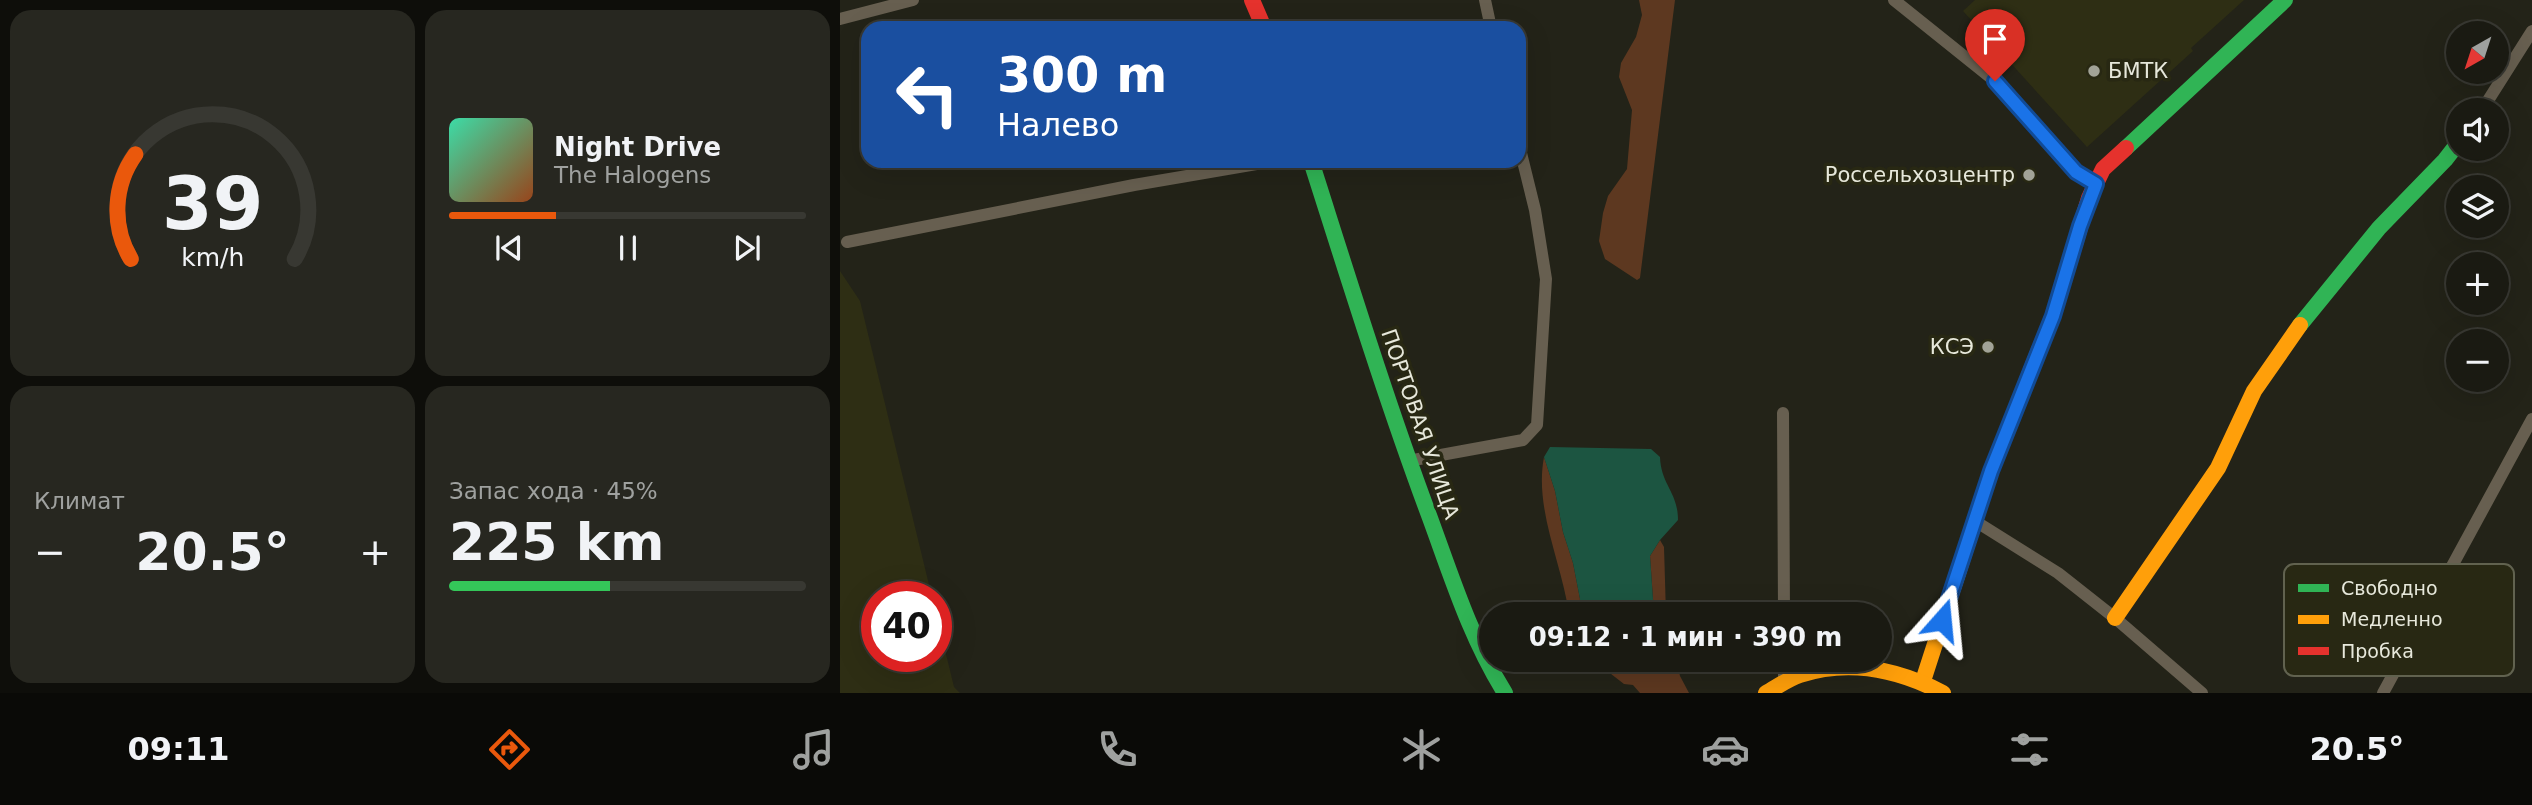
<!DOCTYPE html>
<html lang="ru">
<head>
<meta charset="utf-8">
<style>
  body { margin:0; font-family:"DejaVu Sans",sans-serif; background:#272720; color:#f1f3f6; height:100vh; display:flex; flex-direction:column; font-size:26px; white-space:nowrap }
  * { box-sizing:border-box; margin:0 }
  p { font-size:23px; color:#9fa19f }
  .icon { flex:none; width:38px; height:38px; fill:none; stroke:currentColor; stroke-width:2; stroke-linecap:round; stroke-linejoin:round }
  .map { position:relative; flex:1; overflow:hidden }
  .side { display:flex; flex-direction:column; gap:10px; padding:10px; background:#0e0e0a; width:840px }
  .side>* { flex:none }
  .top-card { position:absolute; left:21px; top:21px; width:665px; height:147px; border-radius:21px; box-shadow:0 7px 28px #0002,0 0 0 2px #383832; background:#1a4fa0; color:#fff; overflow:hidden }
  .needle { width:46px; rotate:219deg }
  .buttons { position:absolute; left:1606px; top:21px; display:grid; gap:14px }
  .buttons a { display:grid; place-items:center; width:63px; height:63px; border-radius:50%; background:#1a1a12; box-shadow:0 7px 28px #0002,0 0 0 2px #383832; font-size:35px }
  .speed { position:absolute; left:21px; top:581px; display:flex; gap:14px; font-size:35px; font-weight:700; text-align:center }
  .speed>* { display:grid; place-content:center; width:91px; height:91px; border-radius:50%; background:#1a1a12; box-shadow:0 7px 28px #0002,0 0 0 2px #383832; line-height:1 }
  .speed .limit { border:10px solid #d22; background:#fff; color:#111 }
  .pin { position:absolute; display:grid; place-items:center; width:60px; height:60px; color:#fff; margin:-72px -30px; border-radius:50% 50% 50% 0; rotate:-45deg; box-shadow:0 0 7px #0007 }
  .pin .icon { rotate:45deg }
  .me { position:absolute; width:77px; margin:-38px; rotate:18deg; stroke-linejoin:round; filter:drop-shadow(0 0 5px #0008) }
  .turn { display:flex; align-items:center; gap:24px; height:147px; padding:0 21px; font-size:32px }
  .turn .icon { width:91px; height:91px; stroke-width:2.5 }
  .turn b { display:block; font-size:49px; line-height:60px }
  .big { font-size:52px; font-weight:700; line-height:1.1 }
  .side .card { flex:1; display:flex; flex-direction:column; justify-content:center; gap:10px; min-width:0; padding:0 24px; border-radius:21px; background:#272720 }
  .side .dial { align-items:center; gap:0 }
  .dial svg { height:182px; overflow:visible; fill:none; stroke:#383832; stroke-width:7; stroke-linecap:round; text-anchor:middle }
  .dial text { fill:#f1f3f6; stroke:none }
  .song { display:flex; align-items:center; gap:21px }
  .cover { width:84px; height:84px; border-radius:10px; background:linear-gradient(135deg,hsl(160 70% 55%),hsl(20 70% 35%)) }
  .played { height:7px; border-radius:4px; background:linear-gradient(90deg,#ea580c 30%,#383832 30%) }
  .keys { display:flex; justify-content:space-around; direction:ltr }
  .heat { display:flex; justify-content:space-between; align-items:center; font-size:38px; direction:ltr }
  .charge { height:10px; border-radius:5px; background:linear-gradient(90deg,#34c759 45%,#383832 0) }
  .side .tiles { flex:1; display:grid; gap:10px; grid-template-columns:repeat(2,1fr) }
  .trip { position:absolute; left:639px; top:602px; width:413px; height:70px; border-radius:35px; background:#1a1a12; box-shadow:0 7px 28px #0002,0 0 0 2px #383832; font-weight:700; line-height:70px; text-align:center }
  .tab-bar { display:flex; height:112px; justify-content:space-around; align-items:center; background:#0a0a07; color:#9fa19f }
  .tab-bar .icon { width:49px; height:49px }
  .tab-bar .current { color:#ea580c }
  .tab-bar b { font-size:32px; color:#f1f3f6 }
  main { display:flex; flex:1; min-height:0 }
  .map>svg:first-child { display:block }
  .built { fill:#2e2e14 }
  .green { fill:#5d3820 }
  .water { fill:#1c5541 }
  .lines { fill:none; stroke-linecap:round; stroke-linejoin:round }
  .street { stroke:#675f50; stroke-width:12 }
  .fast { stroke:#30b455; stroke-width:16 }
  .slow { stroke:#ff9f0a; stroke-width:16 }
  .jam { stroke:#e5322d; stroke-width:16 }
  .route-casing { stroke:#114b97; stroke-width:18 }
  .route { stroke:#1a73e8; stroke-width:12 }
  .poi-dot { fill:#a2a397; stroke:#282813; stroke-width:2.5 }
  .labels { text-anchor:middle; stroke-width:7; stroke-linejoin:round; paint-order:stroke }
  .poi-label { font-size:21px; fill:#e7e8db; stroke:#282813; text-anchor:end }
  .street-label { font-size:21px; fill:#e7e8db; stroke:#282813 }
  .key { fill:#282813; stroke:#61624f; stroke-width:2 }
  .key-label { font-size:19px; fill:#e7e8db }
</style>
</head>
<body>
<main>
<section class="side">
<div class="tiles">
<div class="card dial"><svg viewBox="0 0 100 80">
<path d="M14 69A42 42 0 1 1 86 69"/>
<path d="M14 69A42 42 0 0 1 16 23" stroke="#ea580c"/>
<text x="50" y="56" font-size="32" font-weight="700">39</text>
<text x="50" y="72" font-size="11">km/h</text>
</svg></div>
<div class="card">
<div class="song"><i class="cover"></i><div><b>Night Drive</b><p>The Halogens</p></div></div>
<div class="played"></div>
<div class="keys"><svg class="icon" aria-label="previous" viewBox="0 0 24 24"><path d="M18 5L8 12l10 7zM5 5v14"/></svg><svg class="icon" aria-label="pause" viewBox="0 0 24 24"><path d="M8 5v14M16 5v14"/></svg><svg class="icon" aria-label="next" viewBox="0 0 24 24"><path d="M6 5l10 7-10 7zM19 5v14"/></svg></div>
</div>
<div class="card"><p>Климат</p>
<div class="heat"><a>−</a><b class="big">20.5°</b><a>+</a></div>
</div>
<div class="card"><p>Запас хода · 45%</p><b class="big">225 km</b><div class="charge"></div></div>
</div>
</section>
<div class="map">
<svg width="1692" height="693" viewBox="0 0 1692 693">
  <rect width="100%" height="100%" fill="#232318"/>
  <g class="built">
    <path d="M1135 0H1404L1351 48 1353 51 1247 147 1123 11Z"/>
    <path d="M0 271 20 301 92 597H37V656H96V613L114 687 120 693H0Z"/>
  </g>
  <g class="green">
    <path d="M799 0H835L800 278 797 280 765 259 759 241 763 213 768 196 787 169 792 110 779 77 781 63 796 37 802 15Z"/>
    <path d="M704 457 715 491 723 532 733 563 740 599 738 614H729C722 563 694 509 704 457Z"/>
    <path d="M820 540 824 547 826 614H814L810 556Z"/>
    <path d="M753 660H777L786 671 800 660H836L840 676 849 693H800L793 685 784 684Z"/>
  </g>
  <path class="water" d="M710 447 811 449 820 457C821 485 838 492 838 520L820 540 810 556 814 614H738L740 599 733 563 723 532 715 491 704 457Z"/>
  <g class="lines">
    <g class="street">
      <path d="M645 0 651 28"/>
      <path d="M1054 0 1155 81 1236 172 1256 183"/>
      <path d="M0 19 73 0"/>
      <path d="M1642 110 1692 31"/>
      <path d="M7 242 294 185 435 161"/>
      <path d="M943 413 944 614"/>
      <path d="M568 461 683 440 697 425 706 279 695 210 679 145"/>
      <path d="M1135 521 1218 573 1275 618 1362 693"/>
      <path d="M944 660V683"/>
      <path d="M1543 693 1692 419"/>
    </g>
    <g class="fast">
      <path d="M1286 148 1445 0"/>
      <path d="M471 161C509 280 546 400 590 518 612 578 631 639 665 693"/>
      <path d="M1460 325 1539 228 1605 160 1619 142"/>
    </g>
    <g class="slow">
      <path d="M1275 618 1378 468 1414 391 1460 325"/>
      <path d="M1083 681 1151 471 1199 350"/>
      <path d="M926 693C937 687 948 679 960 675 1009 659 1059 670 1103 693"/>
    </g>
    <g class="jam">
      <path d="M412 0 424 28"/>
      <path d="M1199 350 1213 316 1249 198 1263 169 1286 148"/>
    </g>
  </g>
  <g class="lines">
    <g class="route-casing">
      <path id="route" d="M1102 620 1151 471 1213 316 1240 226 1256 184 1236 172 1155 81"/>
    </g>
    <use href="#route" class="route"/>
  </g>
  <g class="poi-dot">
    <circle cx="1254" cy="71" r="7"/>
    <circle cx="1189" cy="175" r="7"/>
    <circle cx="1148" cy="347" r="7"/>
  </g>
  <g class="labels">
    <g class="poi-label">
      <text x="1268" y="78" text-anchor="start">БМТК</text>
      <text x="1175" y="182">Россельхозцентр</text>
      <text x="1134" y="354">КСЭ</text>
    </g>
    <g class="street-label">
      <text transform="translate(580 424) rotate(71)" y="7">ПОРТОВАЯ УЛИЦА</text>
    </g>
  </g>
  <rect x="1444" y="564" width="230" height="112" rx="10" class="key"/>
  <rect x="1458" y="584" width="31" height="8" fill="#30b455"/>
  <rect x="1458" y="615" width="31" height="9" fill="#ff9f0a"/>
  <rect x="1458" y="647" width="31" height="8" fill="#e5322d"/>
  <g class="key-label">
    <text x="1501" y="595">Свободно</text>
    <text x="1501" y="626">Медленно</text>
    <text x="1501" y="658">Пробка</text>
  </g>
</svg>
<div class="buttons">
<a><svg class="needle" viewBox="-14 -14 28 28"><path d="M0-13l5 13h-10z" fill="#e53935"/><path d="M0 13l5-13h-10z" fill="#9fa19f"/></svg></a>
<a><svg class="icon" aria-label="sound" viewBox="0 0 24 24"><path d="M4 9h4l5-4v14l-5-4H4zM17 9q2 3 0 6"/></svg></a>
<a><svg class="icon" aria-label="layers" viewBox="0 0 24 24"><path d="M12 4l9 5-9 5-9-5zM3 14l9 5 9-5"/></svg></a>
<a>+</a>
<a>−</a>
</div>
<div class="speed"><div class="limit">40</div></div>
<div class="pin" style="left:1155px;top:81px;background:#d93025"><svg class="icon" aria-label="arrive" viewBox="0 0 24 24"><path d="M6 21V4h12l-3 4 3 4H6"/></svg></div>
<svg class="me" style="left:1102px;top:620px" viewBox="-20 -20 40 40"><path d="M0-17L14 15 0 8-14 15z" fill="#1a73e8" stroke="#fff" stroke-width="4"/></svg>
<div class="trip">09:12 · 1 мин · 390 m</div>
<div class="top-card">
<div class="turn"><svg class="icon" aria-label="left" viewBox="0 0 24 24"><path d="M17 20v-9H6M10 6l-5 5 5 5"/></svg><div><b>300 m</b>Налево</div></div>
</div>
</div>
</main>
<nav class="tab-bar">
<b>09:11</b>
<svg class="icon current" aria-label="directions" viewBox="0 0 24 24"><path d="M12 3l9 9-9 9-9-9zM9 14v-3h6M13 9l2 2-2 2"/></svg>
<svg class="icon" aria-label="music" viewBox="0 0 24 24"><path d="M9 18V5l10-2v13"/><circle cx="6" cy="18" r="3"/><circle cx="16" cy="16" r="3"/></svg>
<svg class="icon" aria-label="phone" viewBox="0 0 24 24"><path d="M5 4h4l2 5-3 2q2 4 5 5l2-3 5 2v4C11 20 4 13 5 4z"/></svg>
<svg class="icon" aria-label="climate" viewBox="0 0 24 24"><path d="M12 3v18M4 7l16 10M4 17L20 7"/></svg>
<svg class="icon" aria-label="car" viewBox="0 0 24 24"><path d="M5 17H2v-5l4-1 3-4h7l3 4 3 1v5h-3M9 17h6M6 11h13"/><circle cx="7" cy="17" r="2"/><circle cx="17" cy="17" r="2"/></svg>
<svg class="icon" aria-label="filters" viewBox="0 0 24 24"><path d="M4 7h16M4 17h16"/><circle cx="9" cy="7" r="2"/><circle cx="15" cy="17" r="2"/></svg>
<b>20.5°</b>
</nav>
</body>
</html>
